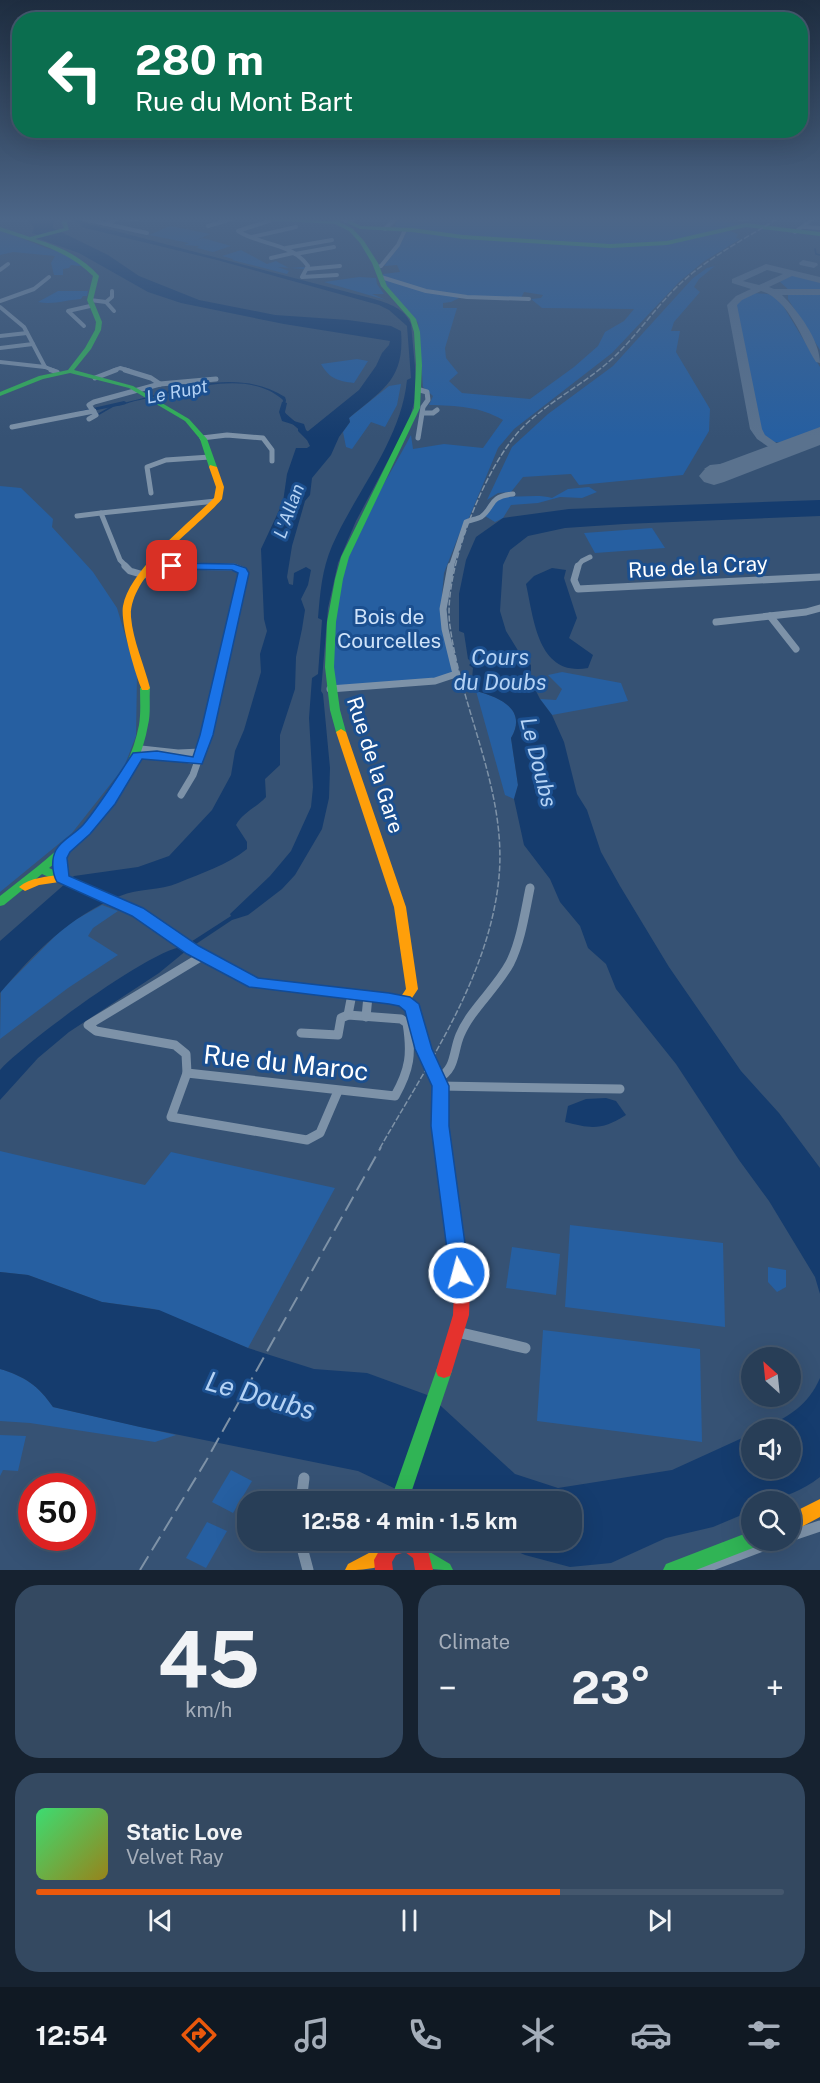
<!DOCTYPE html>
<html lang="en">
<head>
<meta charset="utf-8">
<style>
  body { margin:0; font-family:"Public Sans",sans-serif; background:#344961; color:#f1f3f6; height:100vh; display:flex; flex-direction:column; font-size:22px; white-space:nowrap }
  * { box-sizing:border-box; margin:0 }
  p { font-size:20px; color:#a5aeba }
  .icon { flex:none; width:33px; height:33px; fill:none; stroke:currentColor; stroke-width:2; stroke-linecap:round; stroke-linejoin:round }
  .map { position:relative; height:1570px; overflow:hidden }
  .side { display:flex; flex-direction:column; gap:15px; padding:15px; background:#162230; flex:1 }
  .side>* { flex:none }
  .guide { position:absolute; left:12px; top:12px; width:796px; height:126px; border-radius:24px; box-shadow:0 6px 24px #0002,0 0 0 2px #44576d; background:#0b6e4f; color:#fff; overflow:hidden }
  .needle { width:39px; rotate:333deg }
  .controls { position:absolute; left:741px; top:1347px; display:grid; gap:12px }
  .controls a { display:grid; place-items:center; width:60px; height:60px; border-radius:50%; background:#283e57; box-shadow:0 6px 24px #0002,0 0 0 2px #44576d; font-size:30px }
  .speed { position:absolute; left:18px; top:1473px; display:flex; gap:12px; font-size:30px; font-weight:700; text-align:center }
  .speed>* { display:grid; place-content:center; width:78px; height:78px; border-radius:50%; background:#283e57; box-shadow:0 6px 24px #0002,0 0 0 2px #44576d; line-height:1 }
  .speed .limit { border:9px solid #d22; background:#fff; color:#111 }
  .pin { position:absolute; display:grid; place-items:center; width:51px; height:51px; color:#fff; margin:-26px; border-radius:12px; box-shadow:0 3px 9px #0006 }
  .me { position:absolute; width:66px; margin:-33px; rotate:353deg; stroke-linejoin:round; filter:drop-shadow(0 0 4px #0008) }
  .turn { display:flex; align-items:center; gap:21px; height:126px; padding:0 24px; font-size:27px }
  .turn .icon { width:78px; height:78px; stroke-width:2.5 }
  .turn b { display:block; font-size:42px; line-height:51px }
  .big { font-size:45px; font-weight:700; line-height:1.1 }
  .side .card { flex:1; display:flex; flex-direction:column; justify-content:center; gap:9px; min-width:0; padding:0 21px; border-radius:24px; background:#344961 }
  .side .dial { align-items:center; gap:0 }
  .dial b { font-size:78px; line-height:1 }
  .song { display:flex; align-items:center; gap:18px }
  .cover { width:72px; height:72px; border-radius:9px; background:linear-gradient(135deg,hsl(140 70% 55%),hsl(50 70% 35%)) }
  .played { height:6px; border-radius:3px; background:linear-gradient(90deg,#ea580c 70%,#44576d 70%) }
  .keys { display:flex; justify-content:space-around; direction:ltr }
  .heat { display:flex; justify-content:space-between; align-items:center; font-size:33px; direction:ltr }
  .side .tiles { flex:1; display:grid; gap:15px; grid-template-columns:1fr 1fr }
  .card:last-child { grid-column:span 2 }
  .trip { position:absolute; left:237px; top:1491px; width:345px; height:60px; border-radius:24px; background:#283e57; box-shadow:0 6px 24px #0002,0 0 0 2px #44576d; font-weight:700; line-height:60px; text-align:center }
  .tab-bar { display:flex; height:96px; justify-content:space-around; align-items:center; background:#101923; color:#a5aeba }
  .tab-bar .icon { width:42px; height:42px }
  .tab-bar .selected { color:#ea580c }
  .tab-bar b { font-size:27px; color:#f1f3f6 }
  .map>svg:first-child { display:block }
  .green { fill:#265fa1; fill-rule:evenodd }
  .water { fill:#153c6e }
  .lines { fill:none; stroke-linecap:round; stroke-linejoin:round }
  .stream { stroke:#153c6e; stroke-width:1.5 }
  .river { fill:#153c6e; fill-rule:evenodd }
  .taxiway { fill:#5a728e; fill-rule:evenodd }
  .runway { fill:#5a728e; fill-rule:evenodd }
  .street-far4 { stroke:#7d92a8; stroke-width:4 }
  .street-far3 { stroke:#7d92a8; stroke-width:5 }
  .street-far2 { stroke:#7d92a8; stroke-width:7 }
  .street-far1 { stroke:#7d92a8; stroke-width:9 }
  .street { stroke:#7d92a8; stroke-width:11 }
  .fast { fill:#30b455; fill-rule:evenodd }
  .slow { fill:#ff9f0a; fill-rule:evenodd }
  .jam { fill:#e5322d; fill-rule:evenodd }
  .rail-far1 { stroke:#7e92a7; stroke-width:1.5; stroke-dasharray:6 2; stroke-linecap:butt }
  .rail { stroke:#7e92a7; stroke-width:2; stroke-dasharray:16 7; stroke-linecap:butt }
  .route { fill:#1a73e8; stroke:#114b97; stroke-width:1.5 }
  .labels { text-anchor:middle; stroke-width:6; stroke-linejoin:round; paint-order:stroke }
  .far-water-label { font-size:18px; font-style:italic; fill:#b5d3f5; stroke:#1b4f8f }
  .street-label { font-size:21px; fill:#fff; stroke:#1b4f8f }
  .park-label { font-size:21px; fill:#cfe3fa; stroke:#1b4f8f }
  .water-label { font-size:22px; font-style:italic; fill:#b5d3f5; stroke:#1b4f8f }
  .near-street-label { font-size:26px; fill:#fff; stroke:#1b4f8f }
  .near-water-label { font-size:27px; font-style:italic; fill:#b5d3f5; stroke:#1b4f8f }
</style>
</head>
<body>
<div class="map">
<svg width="820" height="1570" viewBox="0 0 820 1570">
  <rect width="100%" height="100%" fill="#365274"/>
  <g class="green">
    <path d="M397 218H697L741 224 725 229 738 234 736 238 740 239 703 262 679 282 612 353 514 429 498 448 469 518 464 522 444 573 442 594 455 671 435 679 337 687 334 684C332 650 335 600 345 566 358 524 390 475 411 435L413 449 444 444 483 448 503 420C479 406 457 406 429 405L433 396 423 387 418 323 386 285 383 274 400 272 397 265 384 266 400 245 407 231 395 228ZM524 292 543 295 541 298 531 299 542 308 634 309 624 321 605 332 598 346 574 367 530 399 462 393 449 381 458 373 446 358 445 348 457 308H443V303L451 302 463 296 521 298Z"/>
    <path d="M170 226 210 234 194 241 203 238 231 246 213 252 197 248 199 246 184 245 189 243 149 235Z"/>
    <path d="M0 230 46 248 62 252 88 267 71 265 69 268 63 269V275H54L51 263 55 256 13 252 0 255Z"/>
    <path d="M241 250 267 264 276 261 289 268 305 267 304 269 278 267 289 271 287 274 232 260 233 259 222 256Z"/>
    <path d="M715 266 699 279 694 287 700 292 674 322 671 331H680L676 352 710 409 709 431 683 475 579 485 571 474 523 477 511 492 498 493 487 500 512 447 548 414 613 366 693 278 707 268Z"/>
    <path d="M794 275 820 280V291L789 290 779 281Z"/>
    <path d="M359 277 376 278 377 284 384 294H372L386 300 324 282Z"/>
    <path d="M58 291H88L87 296H83L81 299C65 300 54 305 38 302Z"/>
    <path d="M753 293 768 294 779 299 820 367V431L789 443 771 442 760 430 735 307 739 300Z"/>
    <path d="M795 294H820V350L788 299V295Z"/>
    <path d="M357 359 368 361 354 383C337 381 329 378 321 364Z"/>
    <path d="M401 384 397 405 385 427 371 422 352 449 346 447 343 432 350 422 349 418 389 386Z"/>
    <path d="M0 486 21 488 53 519 52 527 93 572 117 608 137 675 136 736 124 767 72 833 0 892Z"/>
    <path d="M589 487 597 492 582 498 560 497 538 503 511 505 503 518 495 522 485 516 490 506 505 495C520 499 536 493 552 498L568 489Z"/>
    <path d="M652 528 665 548 595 553 584 533Z"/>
    <path d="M562 672 621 683 628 701 552 715 540 699 556 700 562 689 548 675Z"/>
    <path d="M476 691C499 697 528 709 511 738L518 785 514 799 505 795Z"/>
    <path d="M102 905 118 911 93 928 88 936 118 955 68 988 0 1039 1 991 66 925Z"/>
    <path d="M0 1151 145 1185 171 1152 335 1188 248 1348 154 1309 102 1302 28 1275 0 1272Z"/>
    <path d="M570 1225 723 1243 725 1327 565 1307Z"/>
    <path d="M512 1247 560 1254 556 1295 506 1288Z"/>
    <path d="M768 1267 786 1270V1287L777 1292 768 1282Z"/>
    <path d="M543 1330 700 1349 702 1442 537 1421Z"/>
    <path d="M0 1369C24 1376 39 1386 53 1407L176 1435 155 1442 30 1423 0 1421Z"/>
    <path d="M0 1435 26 1436 18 1471 3 1470 0 1476Z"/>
    <path d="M231 1470 252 1481 233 1513 212 1502Z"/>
    <path d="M207 1522 227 1531 206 1568 186 1558Z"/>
  </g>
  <g class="water">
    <path d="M27 218 56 220 53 222V228L108 255 139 276 199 300 275 315 348 320 391 326 401 331C405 380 382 390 349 418L350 422 339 437 331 455 312 478 310 495 305 501 292 546 287 577 289 584 293 585 294 573 306 567 311 570 308 585 301 599 305 610 302 629 296 657 295 689 280 735V765L265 779 266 797C256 808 243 812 236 825L247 842V849C227 865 202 873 178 883 160 891 138 888 120 896 71 915 33 954 0 993V941L74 876 138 867 169 856 212 810 231 775 235 751 244 730 261 672 260 654 267 631 264 619 261 549 283 502 287 474 296 448H307L310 446 304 434 281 414 283 400C246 366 177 393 135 401 127 403 117 408 109 406 164 396 231 363 285 397L286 400 284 412 307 432 359 390 376 366 382 353 389 345 390 341 284 324 181 303 148 292 79 253 37 238 38 235 32 233 34 228Z"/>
    <path d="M68 218H76L89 224 374 299C390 304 404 308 411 324L416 378 415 399 409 421 356 521 338 563 328 608 321 691 323 694 330 768 329 798 322 829 295 875 282 889 248 915 232 920 187 950 159 973 69 1032 38 1058 0 1100V1070C23 1044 152 948 183 947L231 916 230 914 270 876 291 851 311 807 313 787 309 718 312 678 318 674 322 620 318 618C320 593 322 569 332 546 356 491 401 441 407 380L411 378 407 326 389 310 379 305 217 260 81 227 82 225Z"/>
    <path d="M820 500V516L624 524 565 528 528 536 510 550 503 565 500 611 506 631 522 657 531 665V681L540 699 552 715 564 742 577 794 587 810 601 852 620 886 669 967 741 1071 779 1113 820 1168V1294L815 1277 769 1201 739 1160 676 1064 616 989 606 964 588 948 580 926 560 902 550 879 524 845 514 799 518 785 511 738C528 709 499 697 476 691V687L470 682 459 686 455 682 472 679 473 668 469 665 472 662 468 659 464 633 459 631V594L466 560 476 537 503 518 569 509Z"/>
    <path d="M552 568 566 570 564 578 577 618 569 638 593 655 588 668C538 677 534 620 526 584L534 576Z"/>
    <path d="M606 1098 616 1101 626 1115C602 1130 592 1129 565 1122L568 1106 586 1099Z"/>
    <path d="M0 1272 28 1275 102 1302 159 1310 248 1348 314 1369 367 1373 430 1396 515 1474 558 1488 672 1470 751 1434 752 1468H790V1430L762 1429C788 1417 808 1406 820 1378V1477C799 1493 777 1501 752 1502L751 1511 713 1527 666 1538 611 1563 570 1567 525 1555 493 1541 572 1540V1502L421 1501 358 1471 140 1427 53 1407C39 1386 24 1376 0 1369Z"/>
  </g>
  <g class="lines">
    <g class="stream">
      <path d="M815 249 816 254 820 255"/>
      <path d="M99 414 113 406"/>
    </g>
    <g class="river">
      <path d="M124 401 126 402V404L83 413 80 411Z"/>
      <path d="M282 402 287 403 285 412 287 419 304 424 306 430 313 436V440H307L298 431V426L282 421 279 412Z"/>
    </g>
    <g class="taxiway">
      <path d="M803 260 817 263 818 265 814 268 800 265 799 263Z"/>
      <path d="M766 264 820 277V283L792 276 769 287 774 289H820V295H782C798 311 820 340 820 363L816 362C801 339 790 300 761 291L742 300 737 305 762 429 765 435 782 447 777 455 773 456 767 453 770 448 757 439 750 429 727 305 736 296 751 289 732 283V279ZM767 270 783 274 759 285 743 281Z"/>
      <path d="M738 462 742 464V468L735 470 726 477 712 475 704 469 710 465Z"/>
    </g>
    <path class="runway" d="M820 427V445L724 482 714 485 704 482 699 476 704 470Z"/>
    <g class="street-far4">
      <path d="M79 218 147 233"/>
      <path d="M124 218 137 219"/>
      <path d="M345 218 343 219 346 221"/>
      <path d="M352 220 355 218"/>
      <path d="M741 220 753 218"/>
      <path d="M269 221 238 231C261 246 291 242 308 266L302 277 337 275"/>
      <path d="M105 224 120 218"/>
      <path d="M208 226 231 219"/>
      <path d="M804 227 820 228"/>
      <path d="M385 229 396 218"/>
      <path d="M795 232 814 218"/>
      <path d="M252 237 296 227"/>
      <path d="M286 248 332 240"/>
      <path d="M295 254 334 247"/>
      <path d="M271 258 293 253"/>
      <path d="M377 267 381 266 398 245 405 230"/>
      <path d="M307 269 340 266"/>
      <path d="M0 270 8 264"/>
      <path d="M381 277 426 291 467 297 529 299"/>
      <path d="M90 300 106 302 114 311"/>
      <path d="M0 301 34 289 49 277"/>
      <path d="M106 302 112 297V291"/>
      <path d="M0 307 24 327 45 367 55 371"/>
      <path d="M84 326 68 311 90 306"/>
      <path d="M0 336 27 333"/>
      <path d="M0 348 33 344"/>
      <path d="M0 362 45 367"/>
      <path d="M112 371 120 368 130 371"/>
    </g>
    <g class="street-far3">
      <path d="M51 370 57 372"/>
      <path d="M125 370 151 378 160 384"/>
      <path d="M95 378 116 370"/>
      <path d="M423 413H433L437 410"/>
      <path d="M89 419 96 415 89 405 94 402 160 384 216 379"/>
      <path d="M12 427 94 411"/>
      <path d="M202 438 227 435 263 438 272 450V461"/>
      <path d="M418 438 423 407 428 400 427 392 420 390"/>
      <path d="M151 493 147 467 166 460 210 457"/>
      <path d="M77 516 101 513"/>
      <path d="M172 566 235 567"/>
      <path d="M127 567 120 560 101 513 216 501"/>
      <path d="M451 567 466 522C470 520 477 519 481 517 495 507 487 497 513 494"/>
      <path d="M577 567 582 561 590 557"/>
    </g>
    <g class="street-far2">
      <path d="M125 566 130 571 144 575"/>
      <path d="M172 566 234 567 242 570 243 573 207 735 193 775 181 795"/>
      <path d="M578 566 574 580 578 589 820 577"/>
      <path d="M770 616 796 649"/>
      <path d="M716 622 806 612 820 608"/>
      <path d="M330 689 435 681 456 674 445 629 443 609 451 566"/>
      <path d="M141 749 178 753 201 752"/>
      <path d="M138 755H158"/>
      <path d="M170 757 198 761"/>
    </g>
    <g class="street-far1">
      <path d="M204 955 88 1025 96 1031 175 1045 186 1054 187 1073 395 1096C410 1069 412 1054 407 1023L401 1019 348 1015 341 1018 338 1035 301 1033"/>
      <path d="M348 1015 352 994"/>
      <path d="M366 1017 368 996"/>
      <path d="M187 1073 171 1117 307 1140 320 1133 338 1091"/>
      <path d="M438 1078C456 1070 453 1051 460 1035 471 1009 496 989 510 963 521 941 525 912 530 888"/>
      <path d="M440 1086 620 1089"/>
    </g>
    <g class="street">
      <path d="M457 1332 525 1348"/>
      <path d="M301 1502 304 1478"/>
      <path d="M790 1536 820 1526"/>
      <path d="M300 1540 308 1570"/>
      <path d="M699 1570 778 1540"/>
    </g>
    <g class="fast">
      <path d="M67 218H74L67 222 69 230 35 239C60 246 82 257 99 276L93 300 102 322 101 330 91 349 74 370 133 386 189 419 207 439 217 467 216 469 209 467 200 439 185 421 129 388 70 373 43 379 0 396V392L39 376 68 370 85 348 95 330 96 322 87 300 93 276C67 250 33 242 0 231V227L30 237 64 228 61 221Z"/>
      <path d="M225 218 327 221 341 220 340 222 353 229 364 241 378 263 387 286 416 319 420 332 422 365 420 408 349 557 343 579 336 622 334 667 340 710 346 732 341 735 336 732 330 710 325 667 327 622 335 579 341 557 414 408 416 365 414 332 410 319 381 286 372 263 360 243 349 231 335 224Z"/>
      <path d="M349 220 361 226 412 228 463 235 610 244 667 241 746 223 820 232V236L746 227 667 245 610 248 463 239 412 232 360 229 347 223Z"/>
      <path d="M145 685 150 688C149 700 151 713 148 725 139 777 106 817 68 852L66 858 68 876 141 909 197 947 258 979 408 998 419 1008 430 1049 442 1071 440 1075 435 1076 430 1075 416 1049 407 1010 401 1005 251 986 189 953 133 915 42 874 4 905 0 906V896C58 851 124 802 139 725 141 713 140 700 140 688ZM55 863 56 871 49 868Z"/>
      <path d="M444 1364 450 1366 452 1371 408 1502H390L436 1371 438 1366Z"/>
      <path d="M752 1531V1540H761L758 1546 696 1570H663L666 1564Z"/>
      <path d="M423 1548 450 1564 453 1570C438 1570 421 1570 414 1557L417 1551Z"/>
    </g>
    <g class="slow">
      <path d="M210 465 217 467 224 487 222 499C196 529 129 574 131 617 133 641 144 664 150 688L148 690H142C135 674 120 622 123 606 130 569 188 524 214 498L216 487 209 467Z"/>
      <path d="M341 729 346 732 406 907 418 989 408 1004 404 1006 400 1004 398 1001 406 989 394 907 336 732Z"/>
      <path d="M62 874 68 878 66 881 39 885 25 891 19 887C30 877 48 877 62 874Z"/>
      <path d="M820 1499V1517L790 1533V1514Z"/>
      <path d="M386 1544 392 1547 395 1553C387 1570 362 1570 345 1570L348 1564Z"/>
    </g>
    <g class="jam">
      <path d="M435 1066 440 1067 446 1079 447 1126 470 1290 469 1315 452 1371 450 1376 444 1378 438 1376 436 1371 453 1315 454 1290 433 1126 432 1079 428 1071 430 1067Z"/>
      <path d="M387 1540H419L427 1547 433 1570H415L413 1558 405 1552 396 1555 392 1562 393 1570H375L374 1560 384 1542Z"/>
    </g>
    <path class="rail-far1" d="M380 1148C426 1067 486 981 498 886 510 795 462 715 450 626 442 573 485 465 523 427 550 400 587 383 615 356 639 333 657 305 682 282 711 256 746 238 779 218"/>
    <path class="rail" d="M140 1570 206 1461 381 1147"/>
  </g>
  <linearGradient id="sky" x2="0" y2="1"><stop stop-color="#1e2d40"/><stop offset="0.5" stop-color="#4c6688"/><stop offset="1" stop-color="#4c6688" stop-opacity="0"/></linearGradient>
  <rect width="820" height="438" fill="url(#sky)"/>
  <path class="route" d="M169 563 234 564 246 568 249 573 213 735 202 764 142 759 115 804 90 834 70 852 67 858 69 876 143 908 199 946 258 978 389 993 410 997 419 1004 432 1049 449 1086V1126L469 1273 466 1279 459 1282 452 1279 450 1273 431 1126 432 1086 415 1049 405 1011 399 1006 389 1004 249 987 187 954 132 916 57 882C52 873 51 859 56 850 61 840 75 834 83 825 102 802 117 777 133 753L157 751 193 757 200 735 238 573 232 570 172 569 169 568Z"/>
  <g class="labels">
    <g class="far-water-label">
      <text transform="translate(177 392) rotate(-11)" y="6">Le Rupt</text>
      <text transform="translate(289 511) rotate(-70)" y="6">L'Allan</text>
    </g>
    <g class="street-label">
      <text transform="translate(698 567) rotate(-3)" y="7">Rue de la Cray</text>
      <text transform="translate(375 765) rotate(72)" y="7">Rue de la Gare</text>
    </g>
    <g class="park-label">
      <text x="389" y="624">Bois de<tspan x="389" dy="24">Courcelles</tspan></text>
    </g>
    <g class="water-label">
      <text x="500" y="665">Cours<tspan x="500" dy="25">du Doubs</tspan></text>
      <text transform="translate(539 762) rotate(76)" y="8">Le Doubs</text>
    </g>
    <g class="near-street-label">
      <text transform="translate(286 1063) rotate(6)" y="9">Rue du Maroc</text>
    </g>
    <g class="near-water-label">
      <text transform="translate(260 1396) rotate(16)" y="9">Le Doubs</text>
    </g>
  </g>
</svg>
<div class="controls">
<a><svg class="needle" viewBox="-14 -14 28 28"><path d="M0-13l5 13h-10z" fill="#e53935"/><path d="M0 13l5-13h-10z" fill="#a5aeba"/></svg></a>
<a><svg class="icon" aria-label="sound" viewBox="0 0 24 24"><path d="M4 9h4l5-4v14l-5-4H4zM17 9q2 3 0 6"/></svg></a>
<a><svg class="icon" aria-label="search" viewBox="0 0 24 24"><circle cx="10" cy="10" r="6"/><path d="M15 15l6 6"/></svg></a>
</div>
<div class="speed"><div class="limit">50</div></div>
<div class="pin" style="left:172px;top:566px;background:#d93025"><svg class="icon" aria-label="arrive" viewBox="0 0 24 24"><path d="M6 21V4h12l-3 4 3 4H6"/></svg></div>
<svg class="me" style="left:459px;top:1273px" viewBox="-20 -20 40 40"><circle r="17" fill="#1a73e8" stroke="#fff" stroke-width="3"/><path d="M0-11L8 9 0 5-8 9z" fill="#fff"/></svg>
<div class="trip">12:58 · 4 min · 1.5 km</div>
<div class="guide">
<div class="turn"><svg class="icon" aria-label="left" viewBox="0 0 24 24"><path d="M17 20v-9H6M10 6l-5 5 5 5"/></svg><div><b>280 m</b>Rue du Mont Bart</div></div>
</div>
</div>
<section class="side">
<div class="tiles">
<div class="card dial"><b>45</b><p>km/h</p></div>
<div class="card"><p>Climate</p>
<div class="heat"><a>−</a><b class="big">23°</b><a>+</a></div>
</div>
<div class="card">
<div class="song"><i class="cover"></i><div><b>Static Love</b><p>Velvet Ray</p></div></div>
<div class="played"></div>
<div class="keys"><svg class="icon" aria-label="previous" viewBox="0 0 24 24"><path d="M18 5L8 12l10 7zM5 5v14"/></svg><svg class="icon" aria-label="pause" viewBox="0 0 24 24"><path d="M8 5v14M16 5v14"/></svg><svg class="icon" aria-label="next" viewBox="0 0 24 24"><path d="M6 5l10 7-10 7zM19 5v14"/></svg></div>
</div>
</div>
</section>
<nav class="tab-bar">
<b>12:54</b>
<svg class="icon selected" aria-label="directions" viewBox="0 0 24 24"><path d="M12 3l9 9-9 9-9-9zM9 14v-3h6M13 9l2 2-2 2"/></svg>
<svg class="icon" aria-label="music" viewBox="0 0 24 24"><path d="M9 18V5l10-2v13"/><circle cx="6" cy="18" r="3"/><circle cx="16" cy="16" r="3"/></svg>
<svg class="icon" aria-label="phone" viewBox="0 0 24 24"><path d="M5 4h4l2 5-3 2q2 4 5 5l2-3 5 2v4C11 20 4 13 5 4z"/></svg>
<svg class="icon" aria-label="climate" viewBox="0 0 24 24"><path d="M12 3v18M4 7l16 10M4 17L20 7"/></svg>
<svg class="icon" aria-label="car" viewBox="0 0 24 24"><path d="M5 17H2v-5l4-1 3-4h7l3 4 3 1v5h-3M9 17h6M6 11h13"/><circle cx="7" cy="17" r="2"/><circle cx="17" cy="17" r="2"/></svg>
<svg class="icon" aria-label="filters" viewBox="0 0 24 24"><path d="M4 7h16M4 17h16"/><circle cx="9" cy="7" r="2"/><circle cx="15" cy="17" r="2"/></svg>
</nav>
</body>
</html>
